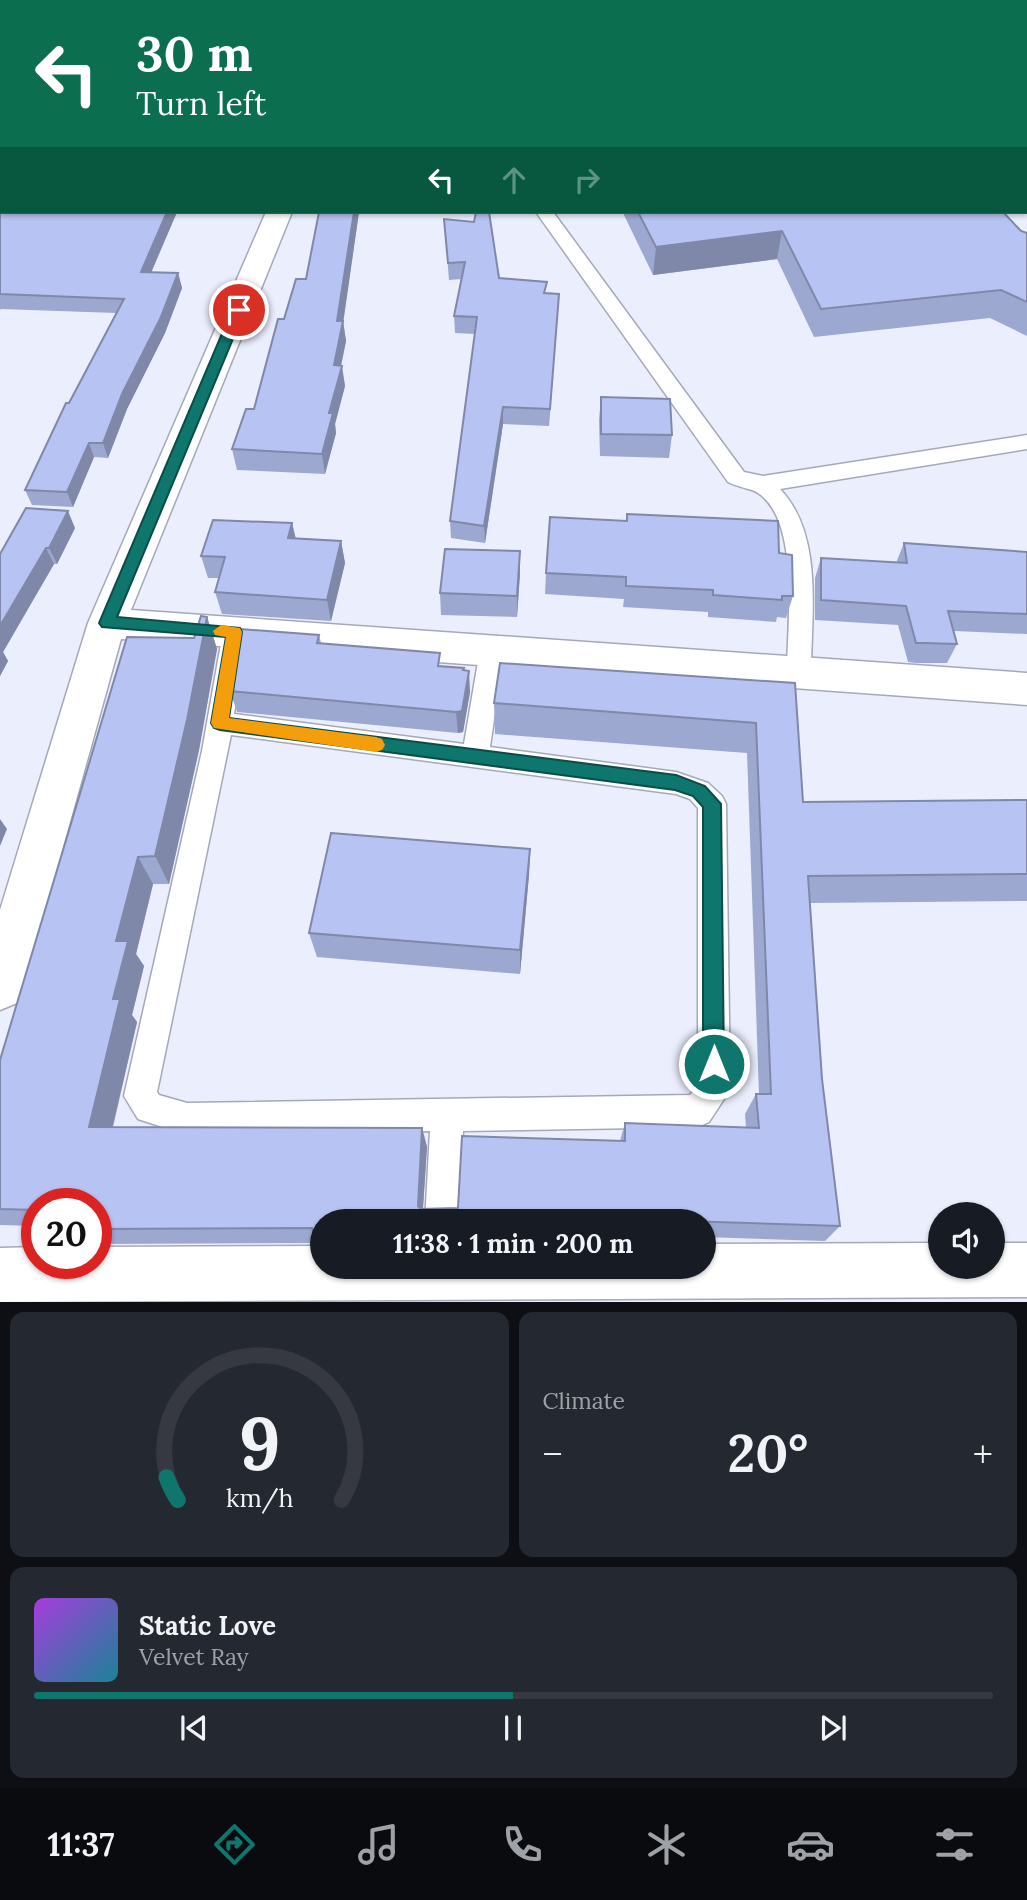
<!DOCTYPE html>
<html lang="en">
<head>
<meta charset="utf-8">
<style>
  body { margin:0; font-family:Lora,serif; background:#242831; color:#f1f3f6; height:100vh; display:flex; flex-direction:column; font-size:26px; white-space:nowrap }
  * { box-sizing:border-box; margin:0 }
  p { font-size:23px; color:#9ea1a6 }
  .icon { flex:none; width:38px; height:38px; fill:none; stroke:currentColor; stroke-width:2; stroke-linecap:round; stroke-linejoin:round }
  .map { position:relative; height:1302px; overflow:hidden }
  .drawer { display:flex; flex-direction:column; gap:10px; padding:10px; background:#0d0f14; flex:1 }
  .drawer>* { flex:none }
  .banner { position:absolute; left:0px; top:0px; width:1027px; height:214px; box-shadow:0 2px 5px #0004; background:#0b6e4f; color:#fff; overflow:hidden }
  .buttons { position:absolute; left:928px; top:1202px; display:grid; gap:14px }
  .buttons a { display:grid; place-items:center; width:77px; height:77px; border-radius:50%; background:#171b24; box-shadow:0 2px 5px #0004; font-size:35px }
  .speed { position:absolute; left:21px; top:1188px; display:flex; gap:14px; font-size:35px; font-weight:700; text-align:center }
  .speed>* { display:grid; place-content:center; width:91px; height:91px; border-radius:50%; background:#171b24; box-shadow:0 2px 5px #0004; line-height:1 }
  .speed .limit { border:10px solid #d22; background:#fff; color:#111 }
  .pin { position:absolute; display:grid; place-items:center; width:60px; height:60px; color:#fff; margin:-30px; border:4px solid #fff; border-radius:50%; box-shadow:0 2px 7px #0007 }
  .me { position:absolute; width:77px; margin:-38px; rotate:0deg; stroke-linejoin:round; filter:drop-shadow(0 0 5px #0008) }
  .turn { display:flex; align-items:center; gap:24px; height:147px; padding:0 21px; font-size:32px }
  .turn .icon { width:91px; height:91px; stroke-width:2.5 }
  .turn b { display:block; font-size:49px; line-height:60px }
  .lanes { display:flex; align-items:center; height:66px; padding:0 21px; background:#0003; justify-content:center; gap:35px; direction:ltr }
  .lanes .off { opacity:.35 }
  .big { font-size:52px; font-weight:700; line-height:1.1 }
  .drawer .tile { flex:1; display:flex; flex-direction:column; justify-content:center; gap:10px; min-width:0; padding:0 24px; border-radius:14px; background:#242831 }
  .drawer .dial { align-items:center; gap:0 }
  .dial svg { height:182px; overflow:visible; fill:none; stroke:#363941; stroke-width:7; stroke-linecap:round; text-anchor:middle }
  .dial text { fill:#f1f3f6; stroke:none }
  .song { display:flex; align-items:center; gap:21px }
  .cover { width:84px; height:84px; border-radius:10px; background:linear-gradient(135deg,hsl(280 70% 55%),hsl(190 70% 35%)) }
  .played { height:7px; border-radius:4px; background:linear-gradient(90deg,#0f766e 50%,#363941 50%) }
  .keys { display:flex; justify-content:space-around; direction:ltr }
  .heat { display:flex; justify-content:space-between; align-items:center; font-size:38px; direction:ltr }
  .drawer .tiles { flex:1; display:grid; gap:10px; grid-template-columns:1fr 1fr }
  .tile:last-child { grid-column:span 2 }
  .trip { position:absolute; left:310px; top:1209px; width:406px; height:70px; border-radius:35px; background:#171b24; box-shadow:0 2px 5px #0004; font-weight:700; line-height:70px; text-align:center }
  .tab-bar { display:flex; height:112px; justify-content:space-around; align-items:center; background:#090b0e; color:#9ea1a6 }
  .tab-bar .icon { width:49px; height:49px }
  .tab-bar .on { color:#0f766e }
  .tab-bar b { font-size:32px; color:#f1f3f6 }
  .map>svg:first-child { display:block }
  .lines { fill:none; stroke-linecap:round; stroke-linejoin:round }
  .service-casing { stroke:#a5a9b7; stroke-width:3 }
  .minor-casing { stroke:#a5a9b7; stroke-width:3 }
  .secondary-casing { stroke:#a5a9b7; stroke-width:3 }
  .service { fill:#fff; fill-rule:evenodd }
  .minor { fill:#fff; fill-rule:evenodd }
  .secondary { fill:#fff; fill-rule:evenodd }
  .wall { fill:#9da8d0 }
  .shaded-wall { fill:#8088a9 }
  .building { fill:#b7c3f2; stroke:#8088a9; stroke-width:2 }
  .route { fill:#0f766e; stroke:#0a4d48; stroke-width:2 }
  .slow { fill:#f59e0b }
</style>
</head>
<body>
<div class="map">
<svg width="1027" height="1302" viewBox="0 0 1027 1302">
  <rect width="100%" height="100%" fill="#eaeefd"/>
  <g class="lines">
    <g class="service-casing">
      <g id="service">
        <rect x="1026" y="171" width="1" height="11"/>
        <path d="M536 212H553L744 472 763 476 1027 435V449L780 489C824 535 811 614 811 673L808 680 799 683 790 680 787 673C787 628 801 521 758 493 753 489 737 487 728 482Z"/>
        <path d="M235 623 244 625 247 632 234 714 464 744 480 650 483 643 492 640 501 643 504 650 490 747 676 772 708 783 722 796 726 804 730 1090 709 1122 698 1127 463 1131 459 1222H425L430 1131 187 1135 138 1119 124 1096 202 751 223 632 226 625ZM231 735 676 794 690 799 698 808V1085L690 1095 187 1103 159 1095 157 1092Z"/>
      </g>
    </g>
    <g class="minor-casing">
      <g id="minor">
        <path d="M814 0H836L837 2H815Z"/>
        <path d="M0 123H2L0 139Z"/>
        <path d="M266 212H292L131 610 1027 673V705L121 639 24 987 17 1003 0 1010V910L88 623Z"/>
        <path d="M940 1243V1267H992V1243H1027V1297L0 1302V1248L37 1247V1264H96V1247L322 1246V1267H704V1244Z"/>
      </g>
    </g>
    <g class="secondary-casing">
      <path id="secondary" d="M490 0H516L518 2H492Z"/>
    </g>
    <use href="#service" class="service"/>
    <use href="#minor" class="minor"/>
    <use href="#secondary" class="secondary"/>
  </g>
  <g class="wall">
    <path d="M0 0H166L164 2H2V111H0Z"/>
    <path d="M590 0H666V2H603Z"/>
    <path d="M0 184 2 212H177L151 272 178 273 182 288 165 333 127 409 108 458 94 457 73 507 32 505 25 490 69 403 116 313 1 309 0 310Z"/>
    <path d="M359 212 343 321 346 341 341 366 345 386 335 424 336 433 325 474 237 470 232 449 254 409 284 319 306 279Z"/>
    <path d="M624 212H1003L1021 231 1027 233V336L990 318 814 337 777 259 653 275 624 215Z"/>
    <path d="M444 219 474 222 499 278 547 293 559 294 549 426 503 424 485 543 451 538 450 521 475 334 455 333 454 316 462 279 449 280Z"/>
    <path d="M601 397 672 435 669 458 600 456 599 420Z"/>
    <path d="M627 514 779 553 793 596 786 618 777 617 776 622 708 617V612L623 607 624 599 545 594 546 573 627 521Z"/>
    <path d="M292 523 296 539 341 541 345 563 331 621 222 614 215 592 219 578H208L201 556Z"/>
    <path d="M75 528 57 564H54L3 652 8 661 0 676V554Z"/>
    <path d="M904 543 1027 552V634L954 631 957 644 947 663H916L908 662 898 625 815 620V578L821 558 896 563Z"/>
    <path d="M520 551V573L517 617 441 615 440 593Z"/>
    <path d="M207 617 217 649 199 750 169 884H153L136 954 144 966 132 1015 137 1022 113 1127 422 1128 427 1147 423 1209 458 1208 620 1141 625 1123 746 1128 745 1114 756 1094H759L747 753 495 734 494 703 795 683 803 802 1027 800V901L810 903 822 1079 840 1226 825 1241 704 1237V1222H322V1247L320 1243 98 1244 96 1243V1204H37V1226L0 1225V1060L194 638Z"/>
    <path d="M319 635 321 643 464 670 470 692 463 732 458 733 237 712 230 691Z"/>
    <path d="M530 849 529 875 520 974 317 957 309 933Z"/>
  </g>
  <g class="shaded-wall">
    <path d="M142 0H166L164 2H140Z"/>
    <path d="M167 212H177L145 287 141 272Z"/>
    <path d="M354 212H359L343 324V321L346 341 339 375 342 366 345 386 335 424 336 433 325 474 322 454 329 413 337 321Z"/>
    <path d="M782 231 777 259 653 275 656 247Z"/>
    <path d="M178 273 182 288 165 333 127 409 108 458 103 443 122 394Z"/>
    <path d="M559 294 558 310 549 426 550 409Z"/>
    <path d="M503 407V424L485 543 484 526Z"/>
    <path d="M89 443 94 457 73 507 67 492Z"/>
    <path d="M68 511 75 528 57 564 49 548Z"/>
    <path d="M292 523 297 545 288 538Z"/>
    <path d="M341 541 345 563 331 621 327 600Z"/>
    <path d="M46 548 54 564 3 652 8 661 0 676V626Z"/>
    <path d="M520 551V573L517 617V596Z"/>
    <path d="M207 617 217 649 199 750 169 884 155 856Z"/>
    <path d="M469 671 470 692 463 732 458 733 456 712Z"/>
    <path d="M0 819 7 829 0 846Z"/>
    <path d="M530 849 529 875 520 974V950Z"/>
    <path d="M138 857 153 884 136 954 144 966 132 1015 137 1022 108 1146 89 1127 113 999 116 941Z"/>
    <path d="M422 1128 427 1147 422 1222 418 1206Z"/>
  </g>
  <g class="building">
    <path d="M0 0H142L140 2H2V97H0Z"/>
    <path d="M237 0H398L402 2H232Z"/>
    <path d="M2 181V212H167L141 272 178 273 160 319 122 394 103 443H89L67 492 25 490 66 403H69L124 299 0 294V184Z"/>
    <path d="M319 212H354L337 321H343L334 365 342 366 329 413H333L322 454 232 449 246 409H254L278 319H284L296 279H306Z"/>
    <path d="M476 212H489L499 278 547 282 544 293 559 294 550 409 503 407 484 526 450 521 477 317 454 316 465 262 448 263 444 219 474 222Z"/>
    <path d="M638 212H1003L1021 231 1027 233V302L1001 290 821 309 782 231 656 247Z"/>
    <path d="M601 397 670 399 672 435 601 434Z"/>
    <path d="M26 508 68 511 49 548H46L0 626V554Z"/>
    <path d="M627 514 778 521 779 553 792 555 793 596H782V600L713 595V590L626 586V577L546 573 550 517 627 521Z"/>
    <path d="M213 520 292 523 288 538 341 541 327 600 215 592 225 557 201 556Z"/>
    <path d="M904 543 1027 552V614L948 611 957 644 925 643H916L906 606 821 600V558L907 563Z"/>
    <path d="M445 549 520 551 517 596 440 593Z"/>
    <path d="M201 616 207 617 187 720 155 856 138 857 116 941H128L113 999H120L89 1127 422 1128 418 1206 421 1209 458 1208 462 1136 625 1141V1123L759 1128 756 1094H771L756 723 494 703 500 663 795 683 803 802 1027 800V874L808 876 822 1079 840 1226 427 1213V1222H322V1236H315L312 1228 96 1229V1204H37V1210L0 1209V1060L127 637 194 638Z"/>
    <path d="M240 629 319 635 317 643 440 653 438 666 464 668 463 670 469 671 462 711 456 712 230 691Z"/>
    <path d="M331 833 530 849 520 950 309 933Z"/>
  </g>
  <path class="route" d="M239 307 245 310 117 617 240 628 242 632 229 718 676 775 705 786 721 804 724 1064 721 1071 714 1074 706 1071 703 1064V807L693 796 675 790 220 730 214 728 211 723 226 637 102 627 99 623 232 310Z"/>
  <path class="slow" d="M221 625 240 628 242 632 229 718 376 737 382 739 385 745 382 750 376 752 214 728 211 723 226 637 215 635 213 631Z"/>
</svg>
<div class="buttons">
<a><svg class="icon" aria-label="sound" viewBox="0 0 24 24"><path d="M4 9h4l5-4v14l-5-4H4zM17 9q2 3 0 6"/></svg></a>
</div>
<div class="speed"><div class="limit">20</div></div>
<div class="pin" style="left:239px;top:310px;background:#d93025"><svg class="icon" aria-label="arrive" viewBox="0 0 24 24"><path d="M6 21V4h12l-3 4 3 4H6"/></svg></div>
<svg class="me" style="left:714px;top:1064px" viewBox="-20 -20 40 40"><circle r="17" fill="#0f766e" stroke="#fff" stroke-width="3"/><path d="M0-11L8 9 0 5-8 9z" fill="#fff"/></svg>
<div class="trip">11:38 · 1 min · 200 m</div>
<div class="banner">
<div class="turn"><svg class="icon" aria-label="left" viewBox="0 0 24 24"><path d="M17 20v-9H6M10 6l-5 5 5 5"/></svg><div><b>30 m</b>Turn left</div></div>
<div class="lanes"><svg class="icon" aria-label="left" viewBox="0 0 24 24"><path d="M17 20v-9H6M10 6l-5 5 5 5"/></svg><svg class="icon off" aria-label="ahead" viewBox="0 0 24 24"><path d="M12 20V5M6 11l6-6 6 6"/></svg><svg class="icon off" aria-label="right" viewBox="0 0 24 24"><path d="M7 20v-9h11M14 6l5 5-5 5"/></svg></div>
</div>
</div>
<section class="drawer">
<div class="tiles">
<div class="tile dial"><svg viewBox="0 0 100 80">
<path d="M14 69A42 42 0 1 1 86 69"/>
<path d="M14 69A42 42 0 0 1 9 59" stroke="#0f766e"/>
<text x="50" y="56" font-size="32" font-weight="700">9</text>
<text x="50" y="72" font-size="11">km/h</text>
</svg></div>
<div class="tile"><p>Climate</p>
<div class="heat"><a>−</a><b class="big">20°</b><a>+</a></div>
</div>
<div class="tile">
<div class="song"><i class="cover"></i><div><b>Static Love</b><p>Velvet Ray</p></div></div>
<div class="played"></div>
<div class="keys"><svg class="icon" aria-label="previous" viewBox="0 0 24 24"><path d="M18 5L8 12l10 7zM5 5v14"/></svg><svg class="icon" aria-label="pause" viewBox="0 0 24 24"><path d="M8 5v14M16 5v14"/></svg><svg class="icon" aria-label="next" viewBox="0 0 24 24"><path d="M6 5l10 7-10 7zM19 5v14"/></svg></div>
</div>
</div>
</section>
<nav class="tab-bar">
<b>11:37</b>
<svg class="icon on" aria-label="directions" viewBox="0 0 24 24"><path d="M12 3l9 9-9 9-9-9zM9 14v-3h6M13 9l2 2-2 2"/></svg>
<svg class="icon" aria-label="music" viewBox="0 0 24 24"><path d="M9 18V5l10-2v13"/><circle cx="6" cy="18" r="3"/><circle cx="16" cy="16" r="3"/></svg>
<svg class="icon" aria-label="phone" viewBox="0 0 24 24"><path d="M5 4h4l2 5-3 2q2 4 5 5l2-3 5 2v4C11 20 4 13 5 4z"/></svg>
<svg class="icon" aria-label="climate" viewBox="0 0 24 24"><path d="M12 3v18M4 7l16 10M4 17L20 7"/></svg>
<svg class="icon" aria-label="car" viewBox="0 0 24 24"><path d="M5 17H2v-5l4-1 3-4h7l3 4 3 1v5h-3M9 17h6M6 11h13"/><circle cx="7" cy="17" r="2"/><circle cx="17" cy="17" r="2"/></svg>
<svg class="icon" aria-label="filters" viewBox="0 0 24 24"><path d="M4 7h16M4 17h16"/><circle cx="9" cy="7" r="2"/><circle cx="15" cy="17" r="2"/></svg>
</nav>
</body>
</html>
